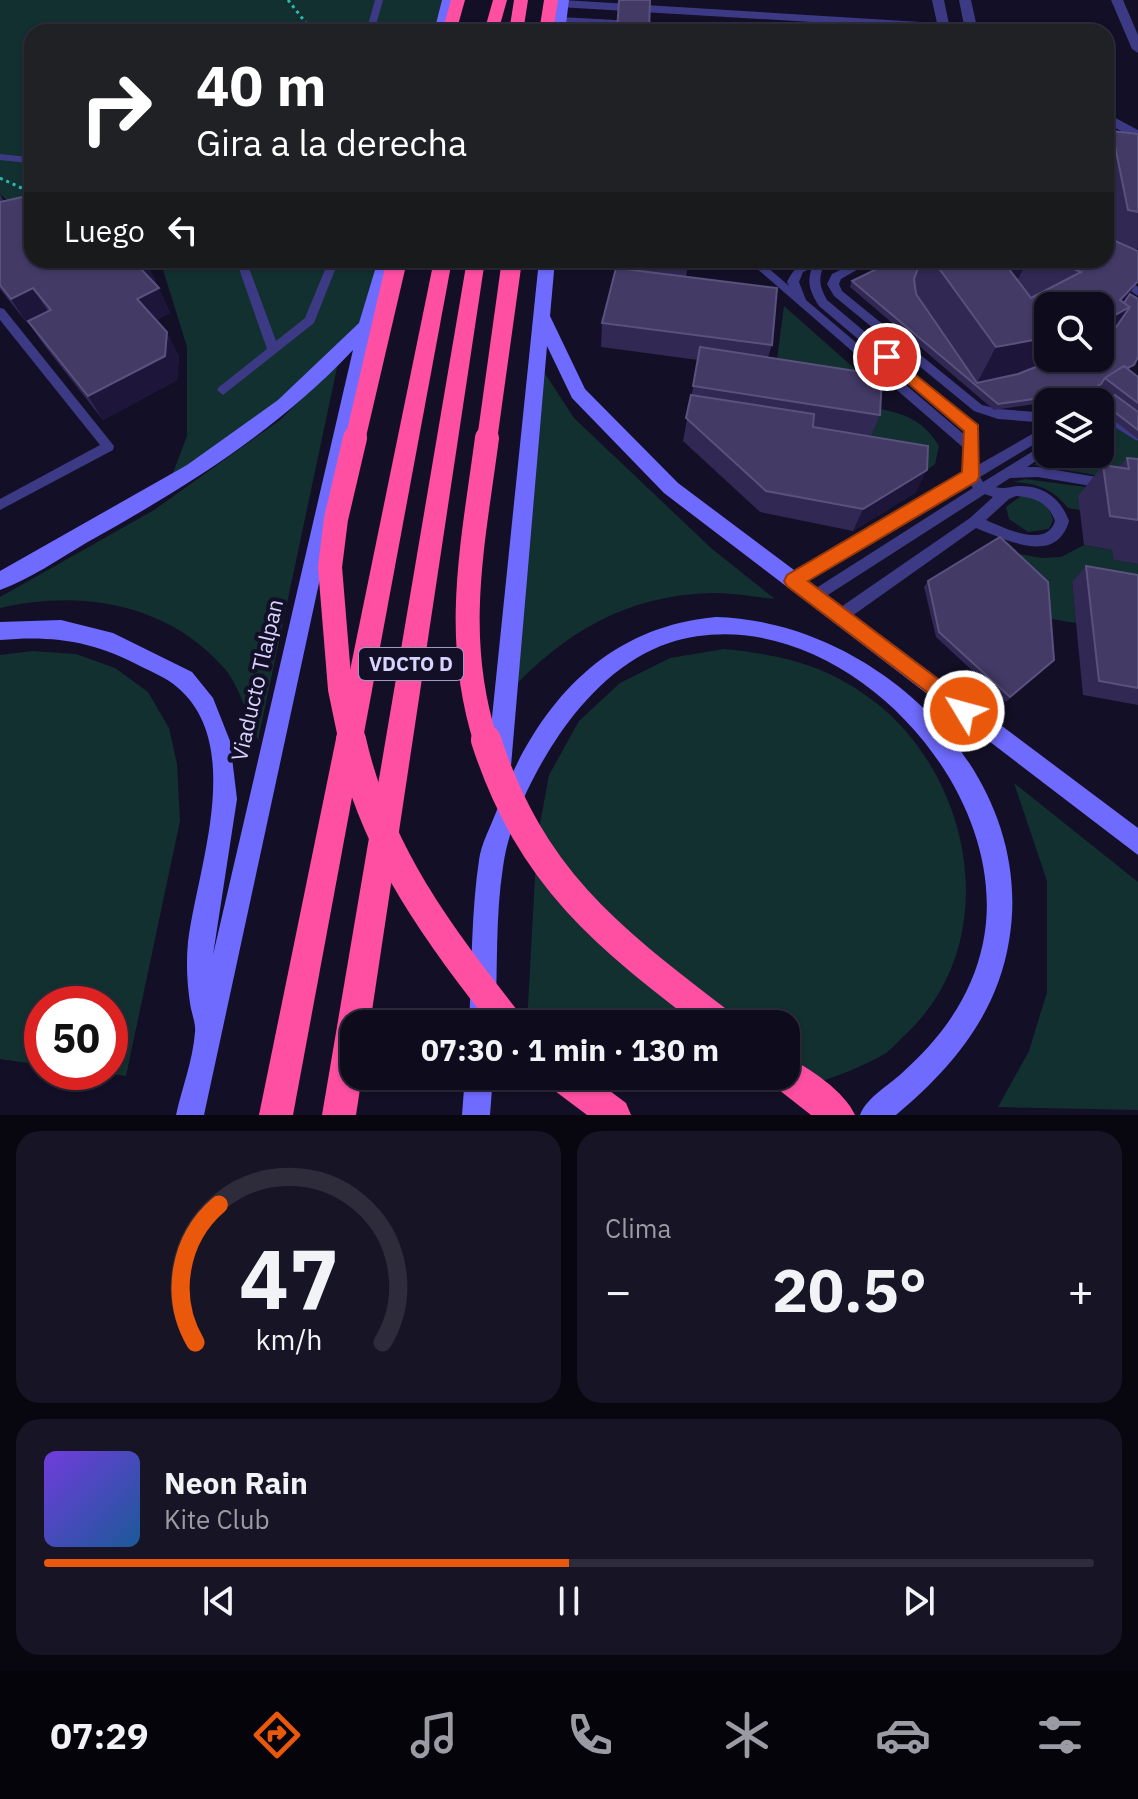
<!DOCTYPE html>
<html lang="es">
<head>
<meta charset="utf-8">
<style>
  body { margin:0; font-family:"IBM Plex Sans",sans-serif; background:#171425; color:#f1f3f6; height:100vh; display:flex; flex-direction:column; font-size:30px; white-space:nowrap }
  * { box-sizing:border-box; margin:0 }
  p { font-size:26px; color:#9b9ba3 }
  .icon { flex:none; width:44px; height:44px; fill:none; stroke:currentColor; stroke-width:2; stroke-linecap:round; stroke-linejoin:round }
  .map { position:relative; height:1115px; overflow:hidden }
  .drawer { display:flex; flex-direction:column; gap:16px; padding:16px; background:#08060f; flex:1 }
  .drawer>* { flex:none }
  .banner { position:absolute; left:24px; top:24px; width:1090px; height:244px; border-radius:24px; box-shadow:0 2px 6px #0004,0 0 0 2px #2e2b3b; background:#202124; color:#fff; overflow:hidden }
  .fabs { position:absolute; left:1034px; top:292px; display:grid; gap:16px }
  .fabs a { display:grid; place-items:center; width:80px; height:80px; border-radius:16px; background:#0e0b1c; box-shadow:0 2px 6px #0004,0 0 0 2px #2e2b3b; font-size:40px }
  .speed { position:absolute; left:24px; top:986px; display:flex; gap:16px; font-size:40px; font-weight:700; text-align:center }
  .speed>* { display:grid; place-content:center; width:104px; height:104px; border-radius:50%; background:#0e0b1c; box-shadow:0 2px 6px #0004,0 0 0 2px #2e2b3b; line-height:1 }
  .speed .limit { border:12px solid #d22; background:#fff; color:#111 }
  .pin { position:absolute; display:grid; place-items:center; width:68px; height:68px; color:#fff; margin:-34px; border:4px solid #fff; border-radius:50%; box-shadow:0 2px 8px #0007 }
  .me { position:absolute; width:88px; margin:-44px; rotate:307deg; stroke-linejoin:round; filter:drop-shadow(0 0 6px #0008) }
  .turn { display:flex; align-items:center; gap:28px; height:168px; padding:0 40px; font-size:36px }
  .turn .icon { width:104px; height:104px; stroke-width:2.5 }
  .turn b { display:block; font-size:56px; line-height:68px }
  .then { display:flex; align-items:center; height:76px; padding:0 40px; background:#0003; gap:16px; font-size:30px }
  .big { font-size:60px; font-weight:800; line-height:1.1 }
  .drawer .widget { flex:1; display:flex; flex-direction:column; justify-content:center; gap:12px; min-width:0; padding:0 28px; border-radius:24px; background:#171425 }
  .drawer .dial { align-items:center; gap:0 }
  .dial svg { height:208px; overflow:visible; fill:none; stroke:#2e2b3b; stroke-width:7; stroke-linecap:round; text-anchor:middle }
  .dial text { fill:#f1f3f6; stroke:none }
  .song { display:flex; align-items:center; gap:24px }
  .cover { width:96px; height:96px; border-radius:12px; background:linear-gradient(135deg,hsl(260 70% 55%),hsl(210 70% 35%)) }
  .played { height:8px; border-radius:4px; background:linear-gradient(90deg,#ea580c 50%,#2e2b3b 50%) }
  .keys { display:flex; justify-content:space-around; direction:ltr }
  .heat { display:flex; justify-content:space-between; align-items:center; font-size:44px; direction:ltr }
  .drawer .tiles { flex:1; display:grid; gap:16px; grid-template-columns:1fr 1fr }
  .widget:last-child { grid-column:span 2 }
  .trip { position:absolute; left:340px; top:1010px; width:460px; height:80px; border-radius:24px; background:#0e0b1c; box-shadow:0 2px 6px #0004,0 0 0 2px #2e2b3b; font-weight:800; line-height:80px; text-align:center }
  .tabs { display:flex; height:128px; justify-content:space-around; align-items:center; background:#06040b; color:#9b9ba3 }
  .tabs .icon { width:56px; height:56px }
  .tabs .active { color:#ea580c }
  .tabs b { font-size:36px; color:#f1f3f6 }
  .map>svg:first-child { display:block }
  .green { fill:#12302f }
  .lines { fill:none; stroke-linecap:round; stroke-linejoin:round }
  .path { stroke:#2fb8b0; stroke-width:3; stroke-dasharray:3 4; stroke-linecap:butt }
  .lane { fill:#3d3a85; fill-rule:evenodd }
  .street { fill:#3d3a85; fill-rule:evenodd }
  .secondary { fill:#6f6bff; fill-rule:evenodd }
  .highway { fill:#ff4fa3; fill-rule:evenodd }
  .lane-bridge { stroke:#3d3a85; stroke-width:11 }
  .highway-bridge-far2 { stroke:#ff4fa3; stroke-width:20 }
  .highway-bridge-far1 { stroke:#ff4fa3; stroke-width:24 }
  .highway-bridge { stroke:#ff4fa3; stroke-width:30 }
  .wall { fill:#312854; fill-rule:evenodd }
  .shaded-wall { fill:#1d163a }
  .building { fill:#433a66; stroke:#5a527e; stroke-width:2 }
  .route { fill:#ea580c; stroke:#983908; stroke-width:2 }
  .labels { text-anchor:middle; stroke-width:8; stroke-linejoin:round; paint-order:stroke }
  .shield { fill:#130f26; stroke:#9e99be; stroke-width:2 }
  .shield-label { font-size:20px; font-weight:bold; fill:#d9d4ff }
  .street-label { font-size:22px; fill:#d9d4ff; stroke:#130f26 }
</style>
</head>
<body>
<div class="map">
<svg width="1138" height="1115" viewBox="0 0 1138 1115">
  <rect width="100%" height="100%" fill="#130f26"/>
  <g class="green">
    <path d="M0 0H442L437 32H32V212H21L0 194Z"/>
    <path d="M160 260H384L364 323 327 365 168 486 187 436V347Z"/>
    <path d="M784 306 880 391 775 375Z"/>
    <path d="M338 363 258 740C248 719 240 686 224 668 168 604 81 589 0 608V597L154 510 280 420Z"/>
    <path d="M544 372 574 418 711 548 775 599C755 597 733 593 713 593 624 595 562 634 504 697Z"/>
    <path d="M869 407C900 412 921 417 939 446L935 464 927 470 866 460Z"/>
    <path d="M1107 417 1138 441V482L1034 465 1050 454H1100V422Z"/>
    <path d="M1025 479 1101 489 1080 510 1068 508C1053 489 1037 483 1013 482Z"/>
    <path d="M1021 496C1036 497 1050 504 1053 520L1049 529 1028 532 1009 519 1006 507Z"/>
    <path d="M996 543 1019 554 1042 558 1061 557 1084 545 1112 550 1115 560 1138 564V594L1072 583 1076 623 1045 618Z"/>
    <path d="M724 649C785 655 831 666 880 706 975 785 1001 943 908 1032 901 1038 894 1047 886 1053 870 1063 843 1074 825 1080 799 1087 751 1085 723 1086 656 1087 590 1088 523 1089L524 1076H786V1024H527L537 840 549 775 579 721 620 683 670 658Z"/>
    <path d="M32 651 76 654 115 668 148 692 169 728 177 764 180 821 126 1076 98 1072H110V1004H42V1065L0 1059V655Z"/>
    <path d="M1014 783 1138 882V1110L998 1107 1029 1051 1047 992V881Z"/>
  </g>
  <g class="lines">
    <g class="path">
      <path d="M288 0 313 32"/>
      <path d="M0 178 32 193"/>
    </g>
    <g class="lane">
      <path d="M375 0H383L374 32H366Z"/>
      <path d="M0 154 28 157 32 158V161L28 163 0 160Z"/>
      <path d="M236 260H246L276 341 305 318 329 260H339L314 323 223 395 217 390 219 387 267 349Z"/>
      <path d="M747 260H759L789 286 787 282C798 261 805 260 827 260 818 275 818 285 827 300L977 426 979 429 978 465 1048 425V436L980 477 983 482 1048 442V453L1027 467H1038L1138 484V494L1038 477 1010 478 996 487C1005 490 1011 486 1021 486 1044 486 1061 499 1069 521 1056 566 1007 540 976 528L845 621 840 622 835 621 833 616 835 611 970 518 993 497 985 494 820 600 815 602 810 600 808 596 810 592 973 488 969 483 799 585 794 587 789 585 787 581 789 577 965 473 966 450ZM812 268C806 283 811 293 819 306L967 431 966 436 806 300 799 282 803 272ZM1016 496C1034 497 1049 503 1055 521 1047 549 1004 528 986 520L1009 499Z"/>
      <path d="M860 260H874L841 279 839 284 842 291 982 405 998 409 1048 413V423L998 419 974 411 834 296 827 284 832 274Z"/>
      <path d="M1084 260H1097L1138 287V296Z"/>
      <path d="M0 308 4 309 114 446 113 450 0 510V499L100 445 0 320Z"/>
    </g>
    <g class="street">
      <path d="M563 0 937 23 932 0H944L949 24 964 25 959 0H971L978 32 559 7 557 4Z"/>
      <path d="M1111 0H1123L1138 35V53L1132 49Z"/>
      <path d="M560 17 766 28 772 32H697L556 24 554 21Z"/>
      <path d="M1106 113 1138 130V140L1106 123Z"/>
    </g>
    <g class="secondary">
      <path d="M442 0H454L446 32H434Z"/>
      <path d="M557 0H569L565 32H553Z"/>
      <path d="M378 260H394L375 324 204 1115H176C182 1088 193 1060 195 1032 196 1023 191 1012 190 1003 187 983 186 962 188 942 197 869 246 745 177 687 167 678 152 672 140 666 94 641 52 635 0 640V622L61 620 113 633 192 672 213 698 230 741 237 799 213 955 353 350C277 431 183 489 86 543 59 559 30 579 0 590V571L187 465 278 400 359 323Z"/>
      <path d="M539 260H555L550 316 585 389 678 483 1138 828V855L664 493 572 398 547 346 511 766 507 774 499 777 491 774 487 766Z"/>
      <path d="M716 617C875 621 1038 773 1009 941 997 1015 951 1069 896 1115H860C867 1097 888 1086 902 1073 942 1037 972 996 983 943 1016 783 830 591 669 643 623 658 586 696 559 735 534 772 509 822 503 867 495 918 498 973 495 1024H469C472 970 471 914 479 860 481 844 491 826 497 810 535 708 602 627 716 617Z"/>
      <path d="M465 1076H493L490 1115H462Z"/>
    </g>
    <g class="highway">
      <path d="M451 0H465L456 32H442Z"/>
      <path d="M493 0H507L498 32H484Z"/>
      <path d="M514 0H528L523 32H509Z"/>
      <path d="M544 0H558L553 32H539Z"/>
      <path d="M434 260H452L293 1115H259Z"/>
      <path d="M467 260H485L370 1024H354V1076H362L356 1115H322Z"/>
      <path d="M786 1057C809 1067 845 1092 855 1115H811L774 1086 770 1076H786Z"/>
      <path d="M546 1076H590L626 1103 631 1115H587L551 1088Z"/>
    </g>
    <path class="lane-bridge" d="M1100 411 1138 435"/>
    <g class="highway-bridge-far2">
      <path d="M355 440 397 260"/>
      <path d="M487 440 512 260"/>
    </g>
    <g class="highway-bridge-far1">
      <path d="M351 742 340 689 330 567 336 519 355 438"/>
      <path d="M486 742C452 636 473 544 487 438"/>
    </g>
    <g class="highway-bridge">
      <path d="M351 740C376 852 439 935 509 1024"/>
      <path d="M486 740C532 881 609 938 721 1024"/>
    </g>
  </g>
  <g class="wall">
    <path d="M1112 131 1138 134V249L1130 248V370L1138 377V439L1100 410V407L1103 403 1108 400 1096 390 1084 397 994 410 850 287 852 281 895 260H1106V142ZM1048 306H1100V358H1048Z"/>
    <path d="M0 194 32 260 149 264 148 265 170 313 156 320 179 356 177 380 103 420 44 345 28 322 27 323 0 289Z"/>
    <path d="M585 260H689L686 277 772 345 768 357 880 415 871 436 916 492 853 531 760 512 683 441 698 360 601 347 602 323 616 269 584 265Z"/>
    <path d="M1127 458 1138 459V564L1114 560 1112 550 1084 545 1078 496 1103 465 1118 468Z"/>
    <path d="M1086 566 1138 575V705L1083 695 1072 582Z"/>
    <path d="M928 581 1054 660 1006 702 936 637 924 587Z"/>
  </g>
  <g class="shaded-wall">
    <path d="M136 260H147L149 264 148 265 170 313 150 323 137 299Z"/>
    <path d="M1016 260H1028L1010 295 1006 265Z"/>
    <path d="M1138 281 1116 314 1130 307 1100 350V323Z"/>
    <path d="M33 288 49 313 27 323 11 299Z"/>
    <path d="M167 332 179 356 177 380 103 420 88 396Z"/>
    <path d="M1048 335V358H1053L1047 368 976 385 996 347Z"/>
    <path d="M1066 358H1086L1056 374Z"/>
    <path d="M1101 384 1096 390 1084 397 1089 391Z"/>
    <path d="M927 470 916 492 853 531 863 509Z"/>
  </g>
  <g class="building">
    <path d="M619 0H650L649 32H617Z"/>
    <path d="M1112 131 1138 134V212L1128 210Z"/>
    <path d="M22 197 32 200V260H143L147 264 139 267 159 288 137 299 167 332 165 356 88 396 28 321 51 310 33 288 11 299 0 285V202Z"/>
    <path d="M1106 237 1138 251V281L1120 300 1130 307 1100 323V306H1048V335L1039 339 996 347 933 260H1016L1006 265 1031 298 1081 272 1052 260H1106Z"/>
    <path d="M895 260H921L914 279 916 294 977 383 1018 374 1051 361 1060 368 1078 358H1100V346L1105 343 1130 307 1124 303 1130 294 1138 299V357L1134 365 1127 368 1124 366 1105 378 1101 384 1089 391 998 404 852 281Z"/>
    <path d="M616 268 777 288 772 345 602 323Z"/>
    <path d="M700 347 882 375 880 415 693 386Z"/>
    <path d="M1124 366 1138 377V403L1105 378Z"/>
    <path d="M691 395 814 414 813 427 928 446 927 470 863 509 766 491 686 418Z"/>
    <path d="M1115 395 1138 412V430L1103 403Z"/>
    <path d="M1127 458 1138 459V520L1110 516 1103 465 1129 469Z"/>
    <path d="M1000 537 1048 582 1054 660 1010 697 939 632 928 581Z"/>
    <path d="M1086 566 1138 575V688L1099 681Z"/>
  </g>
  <path class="route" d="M887 352 978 425 979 476 977 481 808 581 971 704 974 711 971 717 964 720 787 586 784 581 787 575 962 472 964 431 882 361V353Z"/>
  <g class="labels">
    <rect class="shield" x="359" y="648" width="104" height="32" rx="6"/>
    <g class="shield-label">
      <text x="411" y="671">VDCTO D</text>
    </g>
    <g class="street-label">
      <text transform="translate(257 680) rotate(-77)" y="8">Viaducto Tlalpan</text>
    </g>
  </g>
</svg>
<div class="fabs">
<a><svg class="icon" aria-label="search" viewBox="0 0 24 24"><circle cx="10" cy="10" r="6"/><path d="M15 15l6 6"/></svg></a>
<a><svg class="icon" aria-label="layers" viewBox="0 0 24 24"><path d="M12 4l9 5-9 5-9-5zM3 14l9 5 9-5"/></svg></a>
</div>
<div class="speed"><div class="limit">50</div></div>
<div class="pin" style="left:887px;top:357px;background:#d93025"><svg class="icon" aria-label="arrive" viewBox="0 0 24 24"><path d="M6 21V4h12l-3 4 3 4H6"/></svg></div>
<svg class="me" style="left:964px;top:711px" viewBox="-20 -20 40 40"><circle r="17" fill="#ea580c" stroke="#fff" stroke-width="3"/><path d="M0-11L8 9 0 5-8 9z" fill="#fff"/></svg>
<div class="trip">07:30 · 1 min · 130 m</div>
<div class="banner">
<div class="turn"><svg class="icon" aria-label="right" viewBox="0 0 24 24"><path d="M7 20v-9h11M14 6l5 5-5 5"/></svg><div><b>40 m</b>Gira a la derecha</div></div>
<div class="then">Luego<svg class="icon" aria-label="left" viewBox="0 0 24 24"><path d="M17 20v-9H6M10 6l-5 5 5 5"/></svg></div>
</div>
</div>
<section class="drawer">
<div class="tiles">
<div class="widget dial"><svg viewBox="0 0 100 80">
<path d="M14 69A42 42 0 1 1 86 69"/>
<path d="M14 69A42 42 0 0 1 23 16" stroke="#ea580c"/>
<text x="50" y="56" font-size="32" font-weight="700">47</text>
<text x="50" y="72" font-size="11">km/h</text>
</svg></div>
<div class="widget"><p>Clima</p>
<div class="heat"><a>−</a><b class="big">20.5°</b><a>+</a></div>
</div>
<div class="widget">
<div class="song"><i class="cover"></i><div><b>Neon Rain</b><p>Kite Club</p></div></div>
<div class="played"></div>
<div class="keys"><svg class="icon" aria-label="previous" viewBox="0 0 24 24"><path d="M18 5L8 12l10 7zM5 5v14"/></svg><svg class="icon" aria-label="pause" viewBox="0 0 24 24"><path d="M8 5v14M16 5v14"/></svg><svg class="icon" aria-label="next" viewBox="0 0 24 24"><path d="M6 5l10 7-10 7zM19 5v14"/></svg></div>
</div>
</div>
</section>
<nav class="tabs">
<b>07:29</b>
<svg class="icon active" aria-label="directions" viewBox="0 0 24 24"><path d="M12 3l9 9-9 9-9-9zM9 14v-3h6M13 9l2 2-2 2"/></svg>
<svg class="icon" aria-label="music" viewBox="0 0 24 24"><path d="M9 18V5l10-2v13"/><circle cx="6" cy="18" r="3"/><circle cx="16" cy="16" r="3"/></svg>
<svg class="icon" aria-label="phone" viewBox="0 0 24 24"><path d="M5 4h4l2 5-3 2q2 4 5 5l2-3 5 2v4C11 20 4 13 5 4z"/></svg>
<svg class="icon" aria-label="climate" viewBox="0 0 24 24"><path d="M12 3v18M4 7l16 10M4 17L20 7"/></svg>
<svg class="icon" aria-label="car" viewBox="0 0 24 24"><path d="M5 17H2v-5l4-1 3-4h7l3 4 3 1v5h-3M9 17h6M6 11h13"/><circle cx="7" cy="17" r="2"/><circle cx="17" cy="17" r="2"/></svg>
<svg class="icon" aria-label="filters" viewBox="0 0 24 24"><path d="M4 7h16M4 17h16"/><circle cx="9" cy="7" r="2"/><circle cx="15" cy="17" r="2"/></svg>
</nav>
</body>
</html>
